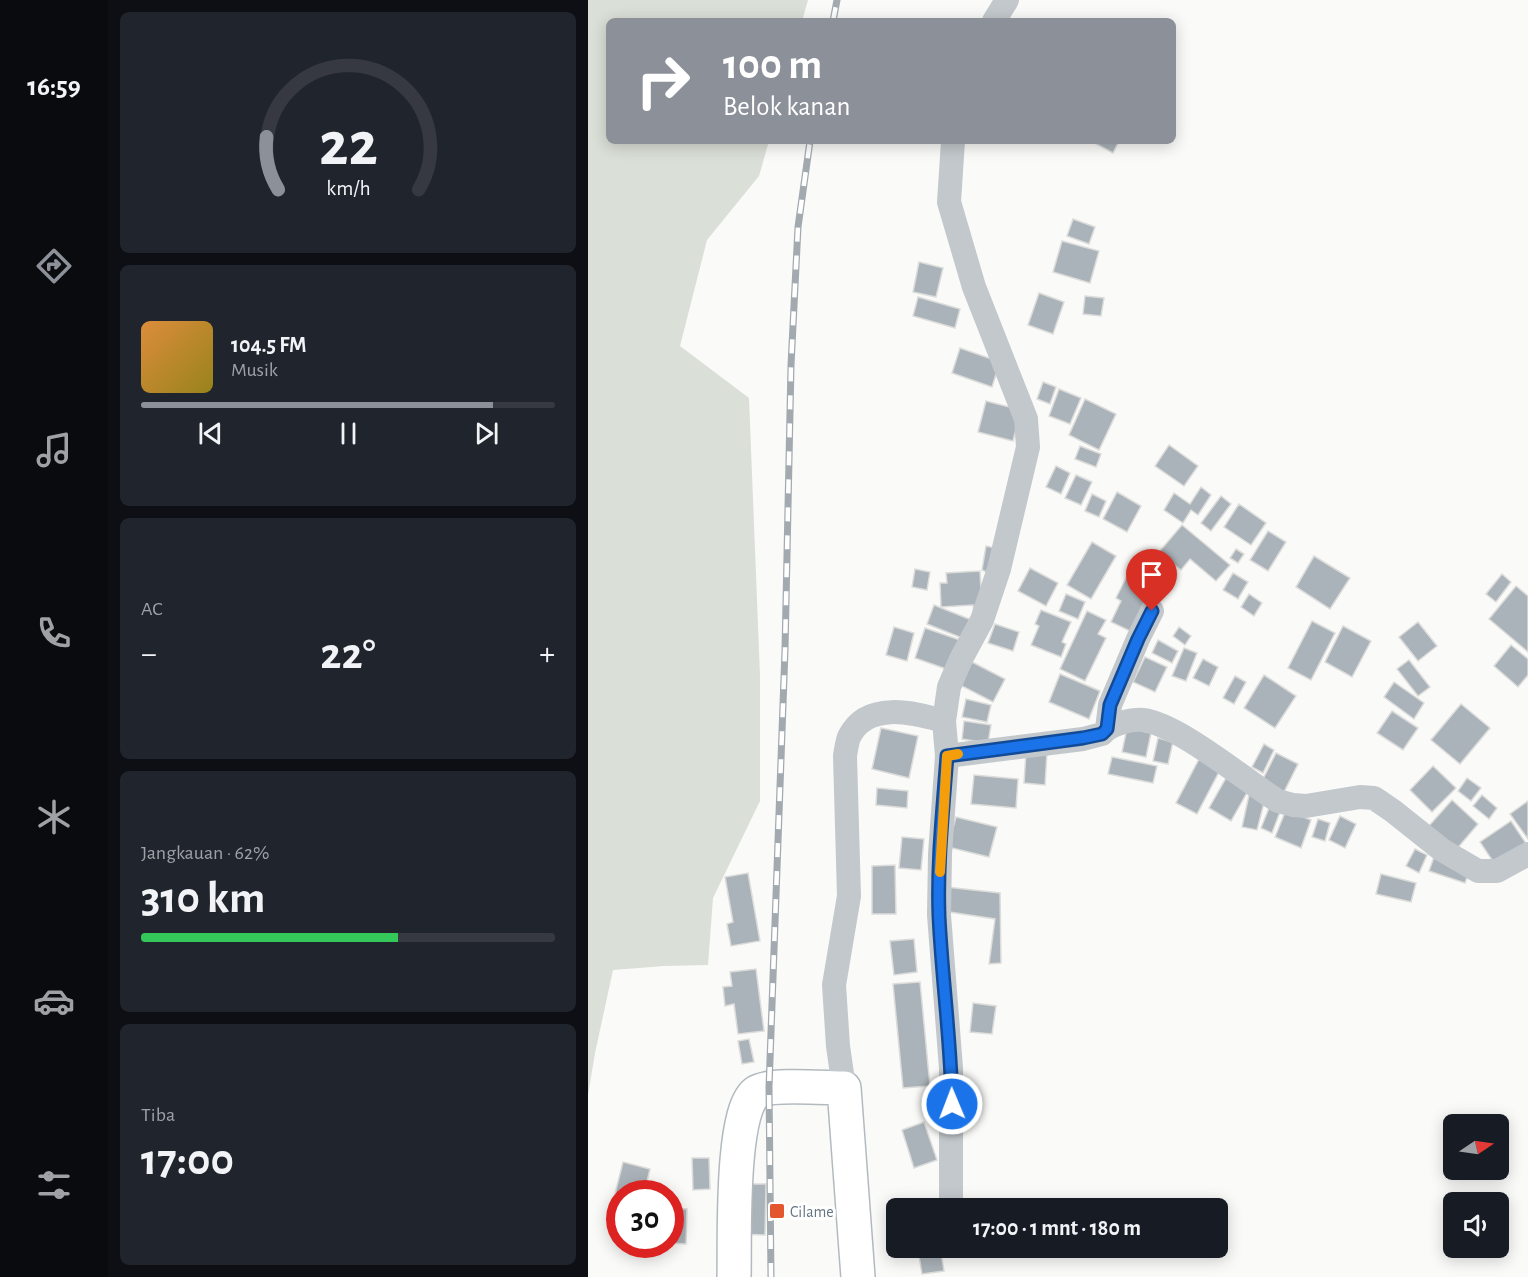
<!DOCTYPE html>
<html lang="id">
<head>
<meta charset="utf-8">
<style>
  body { margin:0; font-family:"Alegreya Sans",sans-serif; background:#20242c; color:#f1f3f6; height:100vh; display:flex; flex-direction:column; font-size:22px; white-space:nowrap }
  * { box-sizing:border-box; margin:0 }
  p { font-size:20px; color:#9ea1a6 }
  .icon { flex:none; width:33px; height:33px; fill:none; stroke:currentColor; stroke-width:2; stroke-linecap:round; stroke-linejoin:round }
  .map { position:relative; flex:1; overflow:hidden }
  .details { display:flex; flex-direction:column; gap:12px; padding:12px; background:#0d0f14; width:480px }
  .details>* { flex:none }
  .banner { position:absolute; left:18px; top:18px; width:570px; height:126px; border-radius:9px; box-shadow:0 3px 15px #0003; background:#8c9099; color:#fff; overflow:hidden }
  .needle { width:39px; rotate:77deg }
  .fabs { position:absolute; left:855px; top:1114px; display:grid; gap:12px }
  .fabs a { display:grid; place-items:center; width:66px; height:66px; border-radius:9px; background:#171b24; box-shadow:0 3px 15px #0003; font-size:30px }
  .speed { position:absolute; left:18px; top:1180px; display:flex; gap:12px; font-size:30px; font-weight:700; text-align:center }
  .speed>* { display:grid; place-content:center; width:78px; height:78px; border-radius:50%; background:#171b24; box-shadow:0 3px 15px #0003; line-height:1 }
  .speed .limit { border:9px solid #d22; background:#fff; color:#111 }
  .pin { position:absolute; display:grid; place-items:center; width:51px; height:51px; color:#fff; margin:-62px -26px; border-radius:50% 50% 50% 0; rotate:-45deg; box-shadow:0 0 6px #0007 }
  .pin .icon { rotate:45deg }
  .me { position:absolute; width:66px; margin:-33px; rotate:359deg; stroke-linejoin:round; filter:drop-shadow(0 0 4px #0008) }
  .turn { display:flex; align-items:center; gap:21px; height:126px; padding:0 18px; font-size:27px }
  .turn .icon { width:78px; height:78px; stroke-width:2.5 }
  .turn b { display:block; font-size:42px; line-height:51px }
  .big { font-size:45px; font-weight:600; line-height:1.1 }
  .details .widget { flex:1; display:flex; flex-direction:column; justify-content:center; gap:9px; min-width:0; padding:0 21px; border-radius:9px; background:#20242c }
  .details .dial { align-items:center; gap:0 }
  .dial svg { height:156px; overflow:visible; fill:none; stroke:#363941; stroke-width:7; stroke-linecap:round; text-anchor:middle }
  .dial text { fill:#f1f3f6; stroke:none }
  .song { display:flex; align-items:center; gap:18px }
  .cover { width:72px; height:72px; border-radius:9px; background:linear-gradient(135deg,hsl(30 70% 55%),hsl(50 70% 35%)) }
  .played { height:6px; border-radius:3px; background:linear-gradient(90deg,#8c9099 85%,#363941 85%) }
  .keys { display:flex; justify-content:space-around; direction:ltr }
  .heat { display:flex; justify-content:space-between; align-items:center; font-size:33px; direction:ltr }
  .charge { height:9px; border-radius:4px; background:linear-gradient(90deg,#34c759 62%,#363941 0) }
  .trip { position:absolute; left:298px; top:1198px; width:342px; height:60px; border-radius:9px; background:#171b24; box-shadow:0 3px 15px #0003; font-weight:600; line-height:60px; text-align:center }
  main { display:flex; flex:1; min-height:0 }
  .menu { display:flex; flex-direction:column; width:108px; justify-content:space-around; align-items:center; background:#090b0e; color:#9ea1a6 }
  .menu .icon { width:42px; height:42px }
  .menu .active { color:#8c9099 }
  .menu b { font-size:27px; color:#f1f3f6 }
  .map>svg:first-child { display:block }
  .green { fill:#dadfd7 }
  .building { fill:#aab3b9; stroke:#dcdcda; stroke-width:1.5 }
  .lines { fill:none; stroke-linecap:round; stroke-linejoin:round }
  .secondary-casing { stroke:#b3babf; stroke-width:36 }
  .street { stroke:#c3c8cc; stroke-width:24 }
  .secondary { stroke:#fff; stroke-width:33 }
  .rail-casing { stroke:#a2aab0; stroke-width:7 }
  .rail { stroke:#fff; stroke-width:4.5; stroke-dasharray:14; stroke-linecap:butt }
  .route-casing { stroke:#114b97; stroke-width:15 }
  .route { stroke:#1a73e8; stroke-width:10 }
  .slow { stroke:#f59e0b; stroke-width:10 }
  .poi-dot { fill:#e4572e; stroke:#fff; stroke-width:2 }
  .labels { text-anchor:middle; stroke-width:6; stroke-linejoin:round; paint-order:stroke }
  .poi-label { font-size:16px; fill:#657683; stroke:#fff; text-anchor:start }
</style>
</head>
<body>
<main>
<nav class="menu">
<b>16:59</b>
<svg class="icon active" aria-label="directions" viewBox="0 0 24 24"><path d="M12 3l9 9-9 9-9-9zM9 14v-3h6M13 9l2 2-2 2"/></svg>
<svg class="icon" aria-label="music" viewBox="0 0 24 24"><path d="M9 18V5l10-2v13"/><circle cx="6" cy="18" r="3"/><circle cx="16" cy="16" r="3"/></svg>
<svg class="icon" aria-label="phone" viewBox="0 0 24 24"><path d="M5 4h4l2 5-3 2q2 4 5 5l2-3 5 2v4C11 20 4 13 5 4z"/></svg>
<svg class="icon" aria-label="climate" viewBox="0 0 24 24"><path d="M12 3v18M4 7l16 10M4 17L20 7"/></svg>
<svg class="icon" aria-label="car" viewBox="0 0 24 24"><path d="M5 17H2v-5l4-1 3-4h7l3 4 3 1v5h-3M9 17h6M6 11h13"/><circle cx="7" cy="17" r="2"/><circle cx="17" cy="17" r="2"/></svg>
<svg class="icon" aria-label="filters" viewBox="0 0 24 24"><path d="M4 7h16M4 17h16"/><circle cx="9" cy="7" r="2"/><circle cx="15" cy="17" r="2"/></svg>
</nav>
<section class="details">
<div class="widget dial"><svg viewBox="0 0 100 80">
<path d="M14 69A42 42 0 1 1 86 69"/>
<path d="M14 69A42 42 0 0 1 8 42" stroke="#8c9099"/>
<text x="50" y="56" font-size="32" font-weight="700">22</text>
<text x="50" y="72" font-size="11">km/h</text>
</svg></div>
<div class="widget">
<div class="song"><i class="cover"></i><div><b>104.5 FM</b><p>Musik</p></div></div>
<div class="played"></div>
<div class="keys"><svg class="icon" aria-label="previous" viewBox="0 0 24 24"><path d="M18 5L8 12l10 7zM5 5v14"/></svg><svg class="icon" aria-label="pause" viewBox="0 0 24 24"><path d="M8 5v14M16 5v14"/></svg><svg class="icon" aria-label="next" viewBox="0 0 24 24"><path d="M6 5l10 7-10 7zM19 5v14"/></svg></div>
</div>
<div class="widget"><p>AC</p>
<div class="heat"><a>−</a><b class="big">22°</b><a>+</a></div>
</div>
<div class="widget"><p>Jangkauan · 62%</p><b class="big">310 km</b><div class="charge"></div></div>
<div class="widget"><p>Tiba</p><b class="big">17:00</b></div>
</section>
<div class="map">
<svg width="940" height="1277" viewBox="0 0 940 1277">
  <rect width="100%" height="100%" fill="#fafaf8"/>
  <path class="green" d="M0 0H220L214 21H21V141H181L171 176 119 240 92 346 161 398 172 676V801L125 898 120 965 76 966 25 970 7 1053 0 1095Z"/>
  <g class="building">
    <path d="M503 141H531L525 153Z"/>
    <path d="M485 219 507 227 501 244 479 236Z"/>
    <path d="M474 241 511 251 502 283 465 272Z"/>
    <path d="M331 262 355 268 348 297 325 292Z"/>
    <path d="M451 293 476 302 465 334 440 325Z"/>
    <path d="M497 296 516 298 513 316 495 314Z"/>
    <path d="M330 297 372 309 367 328 325 316Z"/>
    <path d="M372 348 412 362 404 387 364 373Z"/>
    <path d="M455 382 468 387 462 404 449 399Z"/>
    <path d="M471 389 493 398 482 424 461 416Z"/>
    <path d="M497 399 528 414 511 450 481 435Z"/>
    <path d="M398 401 433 410 425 441 390 432Z"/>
    <path d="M581 445 610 466 596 486 567 466Z"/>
    <path d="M492 446 513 454 508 467 487 459Z"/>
    <path d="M468 466 482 473 473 494 458 487Z"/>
    <path d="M488 475 504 482 493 505 477 498Z"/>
    <path d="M613 487 623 495 610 515 603 510 595 523 576 510 586 493 602 504Z"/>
    <path d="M529 492 553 506 539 532 515 519Z"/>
    <path d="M504 494 518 501 511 517 497 511Z"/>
    <path d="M633 496 643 504 623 531 613 523Z"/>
    <path d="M651 504 678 523 663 545 636 527Z"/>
    <path d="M594 525 642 565 628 581 602 559 593 570 571 552Z"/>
    <path d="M680 531 698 542 680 571 662 560Z"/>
    <path d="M504 542 528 556 503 599 479 585Z"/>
    <path d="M398 546 411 549 405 575 394 570Z"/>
    <path d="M648 549 656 554 650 563 642 558Z"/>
    <path d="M726 556 762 578 742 609 708 587Z"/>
    <path d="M547 560 571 572 542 631 523 622 533 601 528 598Z"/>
    <path d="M442 568 470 583 458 606 430 591Z"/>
    <path d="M327 569 342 572 339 590 324 587Z"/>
    <path d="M392 571 394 613 386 614 385 605 353 607 352 583H359L358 573Z"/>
    <path d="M645 573 660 582 650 599 635 590Z"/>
    <path d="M914 574 923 582 908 602 898 594Z"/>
    <path d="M928 586 940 596V652L901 619Z"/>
    <path d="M478 594 497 602 490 619 471 611Z"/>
    <path d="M661 594 674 603 666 616 653 607Z"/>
    <path d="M346 605 386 621 379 640 339 624Z"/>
    <path d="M453 610 483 622 474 642 478 644 473 657 443 645 451 626 447 624Z"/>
    <path d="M499 611 518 620 510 634 518 638 497 681 472 669Z"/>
    <path d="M724 621 747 633 723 680 700 668Z"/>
    <path d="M830 622 849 646 830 661 811 637Z"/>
    <path d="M407 624 431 632 425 651 400 643Z"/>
    <path d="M755 626 783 641 764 677 737 662Z"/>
    <path d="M306 627 326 633 319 661 298 655Z"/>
    <path d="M591 627 603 636 597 645 585 636Z"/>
    <path d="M337 628 372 640 361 670 327 658Z"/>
    <path d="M570 640 590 651 584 663 564 653Z"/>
    <path d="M923 645 940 659V675L930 687 906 666Z"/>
    <path d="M596 648 609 653 598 681 584 676Z"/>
    <path d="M557 657 579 667 567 692 545 682Z"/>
    <path d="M615 659 630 667 621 686 605 678Z"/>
    <path d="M821 660 842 687 830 696 809 669Z"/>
    <path d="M384 662 417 679 405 702 372 685Z"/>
    <path d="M472 674 512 691 501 719 461 702Z"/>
    <path d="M676 675 708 696 687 728 656 708Z"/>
    <path d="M647 676 658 682 646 704 635 698Z"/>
    <path d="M806 682 836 703 826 719 796 697Z"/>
    <path d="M378 699 403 705 399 722 374 717Z"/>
    <path d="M873 704 902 728 872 764 843 740Z"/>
    <path d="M804 711 830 728 815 750 789 733Z"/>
    <path d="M376 721 403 725 400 743 374 739Z"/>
    <path d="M293 728 330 736 321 778 284 769Z"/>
    <path d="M539 728 563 733 558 757 534 752Z"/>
    <path d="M570 738 585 742 580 764 565 761Z"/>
    <path d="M676 744 686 750 675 773 664 767Z"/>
    <path d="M438 752 459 753 457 785 436 783Z"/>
    <path d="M688 753 710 764 694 796 672 785Z"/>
    <path d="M524 757 569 766 565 783 520 774Z"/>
    <path d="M611 759 632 770 609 814 588 803Z"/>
    <path d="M845 766 868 788 844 812 822 790Z"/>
    <path d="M386 775 430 779 428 808 383 804Z"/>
    <path d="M638 778 660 791 643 821 621 808Z"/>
    <path d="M879 778 893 788 883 801 870 791Z"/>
    <path d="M289 788 320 791 319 808 288 805Z"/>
    <path d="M661 795 677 799 669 830 654 827Z"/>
    <path d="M894 795 909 808 901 819 885 806Z"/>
    <path d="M864 800 890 824 867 851 840 827Z"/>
    <path d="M940 801V839L922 814Z"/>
    <path d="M681 808 692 812 684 833 673 828Z"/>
    <path d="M698 810 723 820 713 848 687 837Z"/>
    <path d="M752 816 768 824 757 848 741 840Z"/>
    <path d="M368 817 409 827 401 857 360 847Z"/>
    <path d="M730 819 742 823 737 841 724 837Z"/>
    <path d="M923 821 939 845 908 866 892 842Z"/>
    <path d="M314 837 336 839 333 870 311 868Z"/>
    <path d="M827 849 839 855 831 873 818 866Z"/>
    <path d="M846 857 882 869 877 883 841 871Z"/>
    <path d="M307 865 308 914H284V866Z"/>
    <path d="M160 873 172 941 143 946 139 924 145 922 137 877Z"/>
    <path d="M793 874 828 883 823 902 788 894Z"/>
    <path d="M358 887 412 893 413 963 401 964 407 919 355 911Z"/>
    <path d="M326 939 329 972 306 975 302 941Z"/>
    <path d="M168 969 176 1031 150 1034 146 1004 137 1006 135 987 144 986 142 972Z"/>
    <path d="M332 982 342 1086 315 1088 305 984Z"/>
    <path d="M385 1003 408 1006 404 1034 382 1032Z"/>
    <path d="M161 1039 166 1062 154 1064 150 1041Z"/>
    <path d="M336 1122 349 1160 326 1168 314 1130Z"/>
    <path d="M104 1158H121L122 1189 105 1190Z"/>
    <path d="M35 1162 62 1169 56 1194H32V1204L25 1202Z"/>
    <path d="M155 1184H178L177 1235 153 1234Z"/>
    <path d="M82 1208 99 1209 98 1244 82 1243Z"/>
    <path d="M353 1253 356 1271 334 1274 331 1256Z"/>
  </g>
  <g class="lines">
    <g class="secondary-casing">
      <path id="secondary" d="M146 1277C147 1244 142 1108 169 1092 183 1083 237 1088 256 1088L270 1277"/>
    </g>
    <g class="street">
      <path d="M406 21 419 0"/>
      <path d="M519 729C530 723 542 719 555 720 590 724 658 781 690 801L705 805 718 806 772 797 786 798 805 811 854 850 890 871H909L940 854"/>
      <path d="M359 756 495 739 514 734 519 729 522 705 550 639 564 611"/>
      <path d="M256 1088 250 1046 246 985 261 896 257 756C258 750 259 742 261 737 279 700 326 713 356 721"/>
      <path d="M363 1209V1068L351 915 352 854 359 756 356 721 361 687 373 659 394 620 411 569 440 447 438 419 386 287 361 202 365 141"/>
    </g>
    <use href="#secondary" class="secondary"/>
    <g class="rail-casing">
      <g id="rail">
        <path d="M245 21 249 0"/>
        <path d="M183 1277 181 1087 197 650 203 365 210 227 222 141"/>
      </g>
    </g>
    <use href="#rail" class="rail"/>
  </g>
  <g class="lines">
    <g class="route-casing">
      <path id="route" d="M364 1104C363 1041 354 979 351 916 349 863 355 809 359 756L495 738 514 734 519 729 522 705 550 639 564 611"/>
    </g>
    <use href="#route" class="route"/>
    <path class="slow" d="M352 872 359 756 370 754"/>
  </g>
  <rect class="poi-dot" x="181" y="1203" width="16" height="16" rx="3"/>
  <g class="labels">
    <g class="poi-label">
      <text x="202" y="1217">Cilame</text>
    </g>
  </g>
</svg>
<div class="fabs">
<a><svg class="needle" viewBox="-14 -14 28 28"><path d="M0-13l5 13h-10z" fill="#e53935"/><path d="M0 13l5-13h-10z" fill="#9ea1a6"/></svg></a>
<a><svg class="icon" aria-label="sound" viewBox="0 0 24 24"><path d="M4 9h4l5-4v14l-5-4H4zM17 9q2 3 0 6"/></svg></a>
</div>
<div class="speed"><div class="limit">30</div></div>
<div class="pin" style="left:564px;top:611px;background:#d93025"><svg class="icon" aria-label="arrive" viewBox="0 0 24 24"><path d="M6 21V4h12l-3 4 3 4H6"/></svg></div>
<svg class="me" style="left:364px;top:1104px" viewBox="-20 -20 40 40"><circle r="17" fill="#1a73e8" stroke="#fff" stroke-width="3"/><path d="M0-11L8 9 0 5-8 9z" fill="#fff"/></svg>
<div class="trip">17:00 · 1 mnt · 180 m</div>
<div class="banner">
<div class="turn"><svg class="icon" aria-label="right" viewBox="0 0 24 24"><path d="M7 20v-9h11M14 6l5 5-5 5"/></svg><div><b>100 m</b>Belok kanan</div></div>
</div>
</div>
</main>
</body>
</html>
